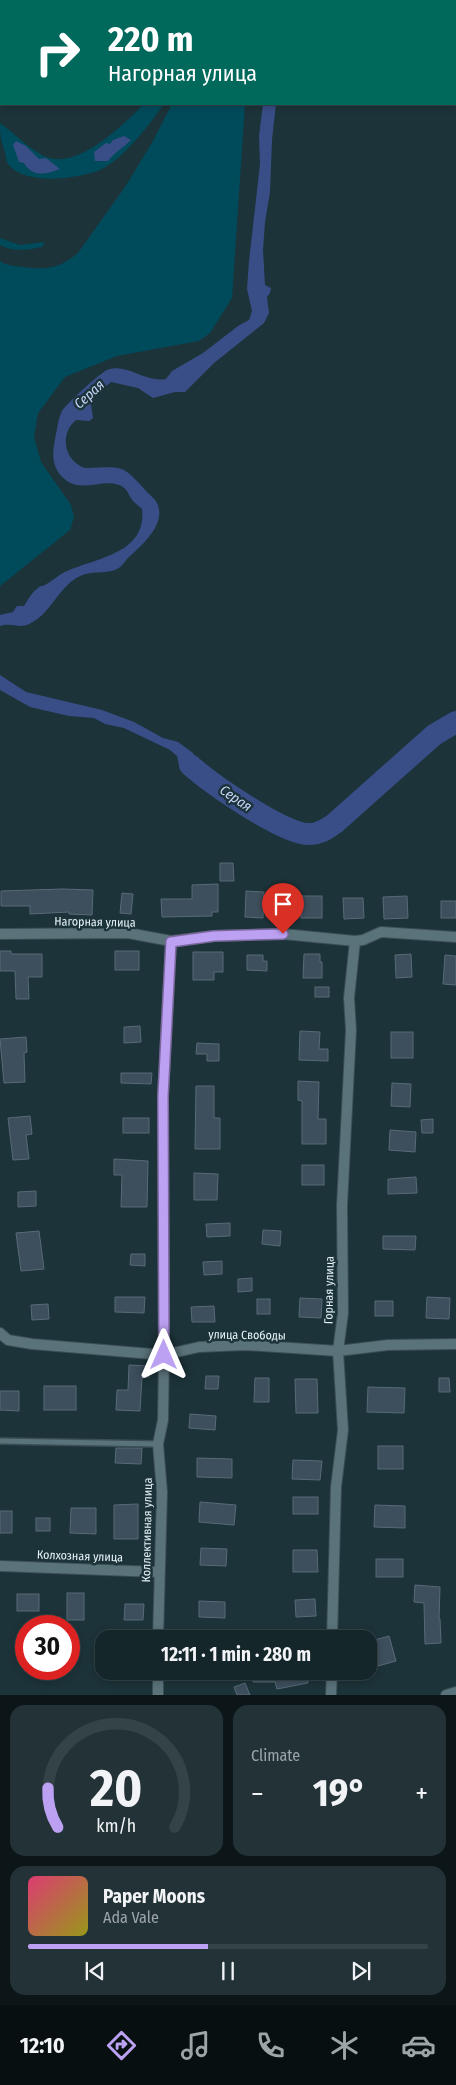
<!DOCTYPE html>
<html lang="en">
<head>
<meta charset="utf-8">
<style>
  body { margin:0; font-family:"Fira Sans Condensed",sans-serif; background:#223237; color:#f1f3f6; height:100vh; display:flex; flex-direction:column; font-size:19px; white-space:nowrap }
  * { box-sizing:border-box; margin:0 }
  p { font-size:16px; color:#9da5a9 }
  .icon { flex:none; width:28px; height:28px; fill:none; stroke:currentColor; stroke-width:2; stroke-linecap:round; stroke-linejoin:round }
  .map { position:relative; height:1695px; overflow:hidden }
  .side { display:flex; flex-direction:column; gap:10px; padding:10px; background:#0c1518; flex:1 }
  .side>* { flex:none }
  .hud { position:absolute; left:0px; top:0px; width:456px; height:105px; box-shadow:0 2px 8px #0003,0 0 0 1px #344347; background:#00695c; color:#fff; overflow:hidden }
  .speed { position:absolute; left:15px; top:1615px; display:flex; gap:10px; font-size:25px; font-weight:700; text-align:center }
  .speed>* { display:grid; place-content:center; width:65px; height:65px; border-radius:50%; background:#15262b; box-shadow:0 2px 8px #0003,0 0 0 1px #344347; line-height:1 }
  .speed .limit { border:8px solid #d22; background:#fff; color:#111 }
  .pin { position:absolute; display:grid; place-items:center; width:42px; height:42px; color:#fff; margin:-51px -21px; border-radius:50% 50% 50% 0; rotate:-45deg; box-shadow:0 0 5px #0007 }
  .pin .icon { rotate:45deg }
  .me { position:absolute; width:55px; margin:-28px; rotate:0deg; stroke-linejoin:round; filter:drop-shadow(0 0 4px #0008) }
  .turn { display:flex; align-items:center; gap:18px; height:105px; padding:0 25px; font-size:22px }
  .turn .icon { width:65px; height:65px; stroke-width:2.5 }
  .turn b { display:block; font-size:35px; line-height:42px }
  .big { font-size:38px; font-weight:700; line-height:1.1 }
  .side .widget { flex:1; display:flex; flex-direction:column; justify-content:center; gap:8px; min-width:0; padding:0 18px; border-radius:15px; background:#223237 }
  .side .dial { align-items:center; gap:0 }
  .dial svg { height:130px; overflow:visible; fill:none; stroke:#344347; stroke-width:7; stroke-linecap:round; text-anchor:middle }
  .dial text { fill:#f1f3f6; stroke:none }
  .song { display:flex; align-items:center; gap:15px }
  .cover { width:60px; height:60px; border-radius:8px; background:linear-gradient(135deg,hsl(340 70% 55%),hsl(60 70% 35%)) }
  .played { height:5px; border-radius:2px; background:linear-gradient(90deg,#bca0f2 45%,#344347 45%) }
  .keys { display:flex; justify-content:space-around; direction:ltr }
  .heat { display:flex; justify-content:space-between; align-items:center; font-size:28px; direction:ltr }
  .side .tiles { flex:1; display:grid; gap:10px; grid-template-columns:1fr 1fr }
  .widget:last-child { grid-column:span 2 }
  .trip { position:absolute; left:95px; top:1630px; width:282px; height:50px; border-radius:15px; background:#15262b; box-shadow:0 2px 8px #0003,0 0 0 1px #344347; font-weight:700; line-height:50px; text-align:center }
  .tabs { display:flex; height:80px; justify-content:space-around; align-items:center; background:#080f11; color:#9da5a9 }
  .tabs .icon { width:35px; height:35px }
  .tabs .selected { color:#bca0f2 }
  .tabs b { font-size:22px; color:#f1f3f6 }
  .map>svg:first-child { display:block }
  .green { fill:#004b5b }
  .water { fill:#394e87 }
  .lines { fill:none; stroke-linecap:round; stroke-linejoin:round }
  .river { stroke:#394e87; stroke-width:22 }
  .building { fill:#3d4e5c; stroke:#586a78 }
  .lane-casing { stroke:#3a4e54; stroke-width:8 }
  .street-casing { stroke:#3a4e54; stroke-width:12 }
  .lane { stroke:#5a727a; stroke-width:5 }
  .street { stroke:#5a727a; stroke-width:10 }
  .route-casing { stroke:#7a689d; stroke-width:12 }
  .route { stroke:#bca0f2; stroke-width:9 }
  .labels { text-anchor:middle; stroke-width:5; stroke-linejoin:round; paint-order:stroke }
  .street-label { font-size:12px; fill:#e5f3f7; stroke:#1c3339 }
  .water-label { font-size:14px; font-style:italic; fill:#c5d4f7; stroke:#1c3339 }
</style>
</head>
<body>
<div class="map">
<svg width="456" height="1695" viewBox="0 0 456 1695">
  <rect width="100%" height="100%" fill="#1c3339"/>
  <g class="green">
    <path d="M142 104H164C149 125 124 159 100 170 78 179 24 186 8 164 6 161 6 156 5 153 1 140 0 137 0 123 14 133 28 148 44 156 75 171 119 129 140 108Z"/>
    <path d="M172 104H245L232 298 210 333 199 341 117 356 65 377 38 413 34 437 41 462 71 505 74 517 70 530 0 586V261C7 266 15 266 23 267 46 270 59 269 78 253L125 187 153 141Z"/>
    <path d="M0 238 20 245 44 242V244L42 247C28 250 13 252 0 245Z"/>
  </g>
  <g class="water">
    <path d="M263 104H276L272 140 270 192 265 222 263 250 265 285 271 288 270 293 267 297 269 313 264 323 214 363 185 392H175L153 398 138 388 111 382 93 397 91 404 93 418 89 421 76 420C59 434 64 461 85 468 124 467 121 463 147 492 150 495 155 499 157 503 167 524 142 545 129 557 124 562 122 567 115 570 103 574 92 570 78 577 58 588 50 615 29 624 20 629 10 622 0 626V615L13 612 17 606H24C28 600 31 593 38 588 41 585 41 587 45 585 53 581 59 574 67 571 97 558 147 553 142 509 140 507 136 504 133 501 128 495 128 488 119 485 101 479 84 492 67 481 48 467 53 449 57 429 58 423 59 417 62 411 65 405 100 373 107 370 126 362 145 383 166 379L172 371 203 353 238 326 249 320 252 311 247 289 249 261 260 164 259 136Z"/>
    <path d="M124 136 131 140C123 148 115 152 108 161H95L94 152 106 143 110 144 113 140Z"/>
    <path d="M16 141 26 146 39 159 46 158 60 169C46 174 33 178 24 163L19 162 13 145Z"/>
    <path d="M0 675 26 692 102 710 134 722 163 738 178 742 193 753 196 761 201 766 216 777 211 786 179 765 177 756 170 750 124 728 105 724 94 718 69 716 30 707 0 690Z"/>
  </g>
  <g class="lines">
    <path class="river" d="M190 765C209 782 285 836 310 834 320 834 326 829 334 824L434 735 456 722"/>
  </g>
  <g class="building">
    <path d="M220 863H233L234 881H220Z"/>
    <path d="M218 884V912H212V916L162 917 161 899H192V885Z"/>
    <path d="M63 889 93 890 92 915 69 914V912L30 914V906H1V891Z"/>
    <path d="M246 891 264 892 263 918 245 917Z"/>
    <path d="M122 893 133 894 131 914 120 913Z"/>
    <rect x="301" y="896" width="21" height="22"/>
    <path d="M407 896 408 918 384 919 383 897Z"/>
    <path d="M343 898H363L364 918 344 919Z"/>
    <rect x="441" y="901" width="15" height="17"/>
    <path d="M0 951H11V954H42V977H28L29 999H16L15 971H0Z"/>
    <rect x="115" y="951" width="24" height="19"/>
    <path d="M193 952H223V972H214V980H193Z"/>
    <path d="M304 954H320V962H322V978H303Z"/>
    <path d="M411 954 412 977 396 978 395 955Z"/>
    <path d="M247 955H263V961H267V971L247 970Z"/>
    <path d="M445 955 456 956V985L443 984Z"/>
    <rect x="315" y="987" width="14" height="10"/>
    <path d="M140 1026 141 1042 124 1043V1027Z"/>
    <path d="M300 1031 320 1032 319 1049H328V1061L299 1060Z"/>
    <rect x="391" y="1032" width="22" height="26"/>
    <path d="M26 1037 27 1052 24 1053 25 1082 4 1083 0 1039Z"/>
    <path d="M197 1043 219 1044V1061H207V1054H196Z"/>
    <path d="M121 1073H152L151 1084 121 1083Z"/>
    <path d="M298 1081 319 1082 318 1119H326V1144H302V1101L298 1100Z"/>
    <path d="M392 1083 411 1084 410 1107 391 1106Z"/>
    <path d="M196 1086H214V1118H220V1149H195Z"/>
    <path d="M30 1116 32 1134 26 1135 29 1159 13 1160 8 1118Z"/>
    <rect x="123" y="1118" width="26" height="15"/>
    <path d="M433 1119V1133H422L421 1120Z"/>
    <path d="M390 1130 416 1132 415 1152 389 1150Z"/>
    <path d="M114 1159 148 1161 147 1207H121L122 1175H114Z"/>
    <rect x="302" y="1165" width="22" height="20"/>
    <path d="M194 1173 218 1174 217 1200H194Z"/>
    <path d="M416 1177 417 1193 388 1194V1179Z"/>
    <path d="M36 1191V1206L18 1207V1192Z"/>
    <path d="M230 1223V1236L207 1237 206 1224Z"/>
    <path d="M263 1230 281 1231 280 1246 262 1244Z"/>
    <path d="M39 1231 44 1269 21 1271 16 1233Z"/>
    <path d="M383 1236H416L415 1250 383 1249Z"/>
    <path d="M131 1254H145V1266L130 1265Z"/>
    <path d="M222 1261V1274L204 1275 203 1262Z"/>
    <path d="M252 1278V1291L238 1292V1279Z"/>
    <path d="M115 1297H145L144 1313 115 1312Z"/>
    <path d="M427 1297 450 1298 449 1319 426 1318Z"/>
    <path d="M300 1298 322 1299 321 1318 299 1317Z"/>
    <rect x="257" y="1299" width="13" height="15"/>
    <rect x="375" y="1301" width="18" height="15"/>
    <path d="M48 1304 49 1319 32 1320 31 1305Z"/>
    <path d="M214 1306 215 1322H192L191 1307Z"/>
    <path d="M129 1365 149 1366V1377H142L140 1411 116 1410 117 1390H128Z"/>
    <path d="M206 1376H219L218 1389H205Z"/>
    <path d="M255 1378H269V1402H254Z"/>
    <path d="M439 1378H449L450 1392H439Z"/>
    <path d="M295 1379H317L318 1413H296Z"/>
    <rect x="44" y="1386" width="32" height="24"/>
    <path d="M368 1387 405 1388 404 1413 367 1412Z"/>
    <path d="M0 1391H19V1411L0 1410Z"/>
    <path d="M190 1414 216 1416 215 1430 189 1428Z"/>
    <rect x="378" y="1446" width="25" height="23"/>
    <path d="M116 1448H142L141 1464 115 1463Z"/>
    <path d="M197 1458 232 1459V1478L197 1477Z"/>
    <path d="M293 1460 322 1461 320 1480 292 1479Z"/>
    <rect x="293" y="1497" width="25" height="17"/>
    <path d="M200 1502 236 1505 234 1525 199 1522Z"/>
    <path d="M138 1504V1539H114V1505Z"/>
    <path d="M375 1505 405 1506V1528L374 1527Z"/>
    <path d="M71 1508H96V1534L70 1533Z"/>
    <rect x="0" y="1511" width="12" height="22"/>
    <rect x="36" y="1518" width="14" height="13"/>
    <path d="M201 1548 227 1549 226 1566 200 1565Z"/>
    <path d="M293 1550H317L318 1572H293Z"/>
    <rect x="376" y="1559" width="27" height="18"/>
    <path d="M415 1585 440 1587 439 1619H440L441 1643 425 1644 424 1603 414 1602Z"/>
    <rect x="67" y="1593" width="17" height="27"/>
    <rect x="17" y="1594" width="22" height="17"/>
    <path d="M315 1599 316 1616 296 1617 295 1600Z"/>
    <path d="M199 1601 225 1602V1618L199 1617Z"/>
    <path d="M125 1604H144L143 1620H124Z"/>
    <path d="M389 1636 396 1661 378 1666 371 1641Z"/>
    <path d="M254 1671H306L308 1683 277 1689 275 1682H253Z"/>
    <path d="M245 1683 250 1695H237L234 1687Z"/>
  </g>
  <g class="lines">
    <g class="lane-casing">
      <path id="lane" d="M0 1441 158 1444"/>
    </g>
    <g class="street-casing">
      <g id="street">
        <path d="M0 934 128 933 171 941 214 936 283 934 355 941 363 940 381 932 456 937"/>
        <path d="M0 1333 8 1340 32 1344 164 1355 199 1347 245 1345 338 1351 388 1345 456 1344"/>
        <path d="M0 1566 158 1572"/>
        <path d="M158 1639 162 1492 158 1444 163 1420 164 1355 163 1096 171 941"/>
        <path d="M332 1639 336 1487 343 1430 338 1351 343 1313 342 1205 351 1030 349 998 355 941"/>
        <path d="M158 1671V1695"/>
        <path d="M331 1695 332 1671"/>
        <path d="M446 1695 456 1692"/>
      </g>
    </g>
    <use href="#lane" class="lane"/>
    <use href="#street" class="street"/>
  </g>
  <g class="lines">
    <g class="route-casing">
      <path id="route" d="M164 1355 163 1096 171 942 214 936 283 934"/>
    </g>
    <use href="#route" class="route"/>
  </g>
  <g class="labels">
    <g class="street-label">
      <text transform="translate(95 922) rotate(1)" y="4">Нагорная улица</text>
      <text transform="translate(329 1290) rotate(-89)" y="4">Горная улица</text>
      <text transform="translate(247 1335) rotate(1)" y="4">улица Свободы</text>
      <text transform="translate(147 1530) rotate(-89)" y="4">Коллективная улица</text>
      <text transform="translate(80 1556) rotate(2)" y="4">Колхозная улица</text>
    </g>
    <g class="water-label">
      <text transform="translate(89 394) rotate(-43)" y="5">Серая</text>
      <text transform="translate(236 798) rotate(34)" y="5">Серая</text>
    </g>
  </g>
</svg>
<div class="speed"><div class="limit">30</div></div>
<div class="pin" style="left:283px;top:934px;background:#d93025"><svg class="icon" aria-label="arrive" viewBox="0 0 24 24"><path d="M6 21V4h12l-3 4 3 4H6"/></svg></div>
<svg class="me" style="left:164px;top:1355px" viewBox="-20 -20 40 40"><path d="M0-17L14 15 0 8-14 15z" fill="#bca0f2" stroke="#fff" stroke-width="4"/></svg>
<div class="trip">12:11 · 1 min · 280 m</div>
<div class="hud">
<div class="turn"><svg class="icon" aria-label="right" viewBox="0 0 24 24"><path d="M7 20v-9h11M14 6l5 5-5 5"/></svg><div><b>220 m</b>Нагорная улица</div></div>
</div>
</div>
<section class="side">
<div class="tiles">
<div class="widget dial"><svg viewBox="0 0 100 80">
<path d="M14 69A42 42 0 1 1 86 69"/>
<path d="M14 69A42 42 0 0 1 8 45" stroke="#bca0f2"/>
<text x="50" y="56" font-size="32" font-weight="700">20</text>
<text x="50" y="72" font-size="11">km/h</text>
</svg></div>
<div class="widget"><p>Climate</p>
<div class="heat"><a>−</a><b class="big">19°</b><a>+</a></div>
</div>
<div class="widget">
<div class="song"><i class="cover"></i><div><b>Paper Moons</b><p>Ada Vale</p></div></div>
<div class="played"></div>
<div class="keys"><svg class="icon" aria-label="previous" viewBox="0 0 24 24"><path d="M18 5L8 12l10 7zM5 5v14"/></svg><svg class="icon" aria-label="pause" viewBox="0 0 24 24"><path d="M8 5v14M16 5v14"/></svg><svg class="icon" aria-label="next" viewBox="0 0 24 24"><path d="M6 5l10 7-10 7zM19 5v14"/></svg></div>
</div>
</div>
</section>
<nav class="tabs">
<b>12:10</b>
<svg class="icon selected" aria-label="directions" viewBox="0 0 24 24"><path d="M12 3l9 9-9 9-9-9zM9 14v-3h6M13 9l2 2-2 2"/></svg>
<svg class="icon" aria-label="music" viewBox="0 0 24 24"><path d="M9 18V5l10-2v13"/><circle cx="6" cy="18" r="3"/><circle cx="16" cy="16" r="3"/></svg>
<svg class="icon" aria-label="phone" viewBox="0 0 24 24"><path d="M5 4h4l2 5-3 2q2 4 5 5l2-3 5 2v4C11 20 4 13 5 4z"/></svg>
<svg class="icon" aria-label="climate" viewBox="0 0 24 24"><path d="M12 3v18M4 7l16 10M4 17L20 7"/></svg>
<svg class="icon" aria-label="car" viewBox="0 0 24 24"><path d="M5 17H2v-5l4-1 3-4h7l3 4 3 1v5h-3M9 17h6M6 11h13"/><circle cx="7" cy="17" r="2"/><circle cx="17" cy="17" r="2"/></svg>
</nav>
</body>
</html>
